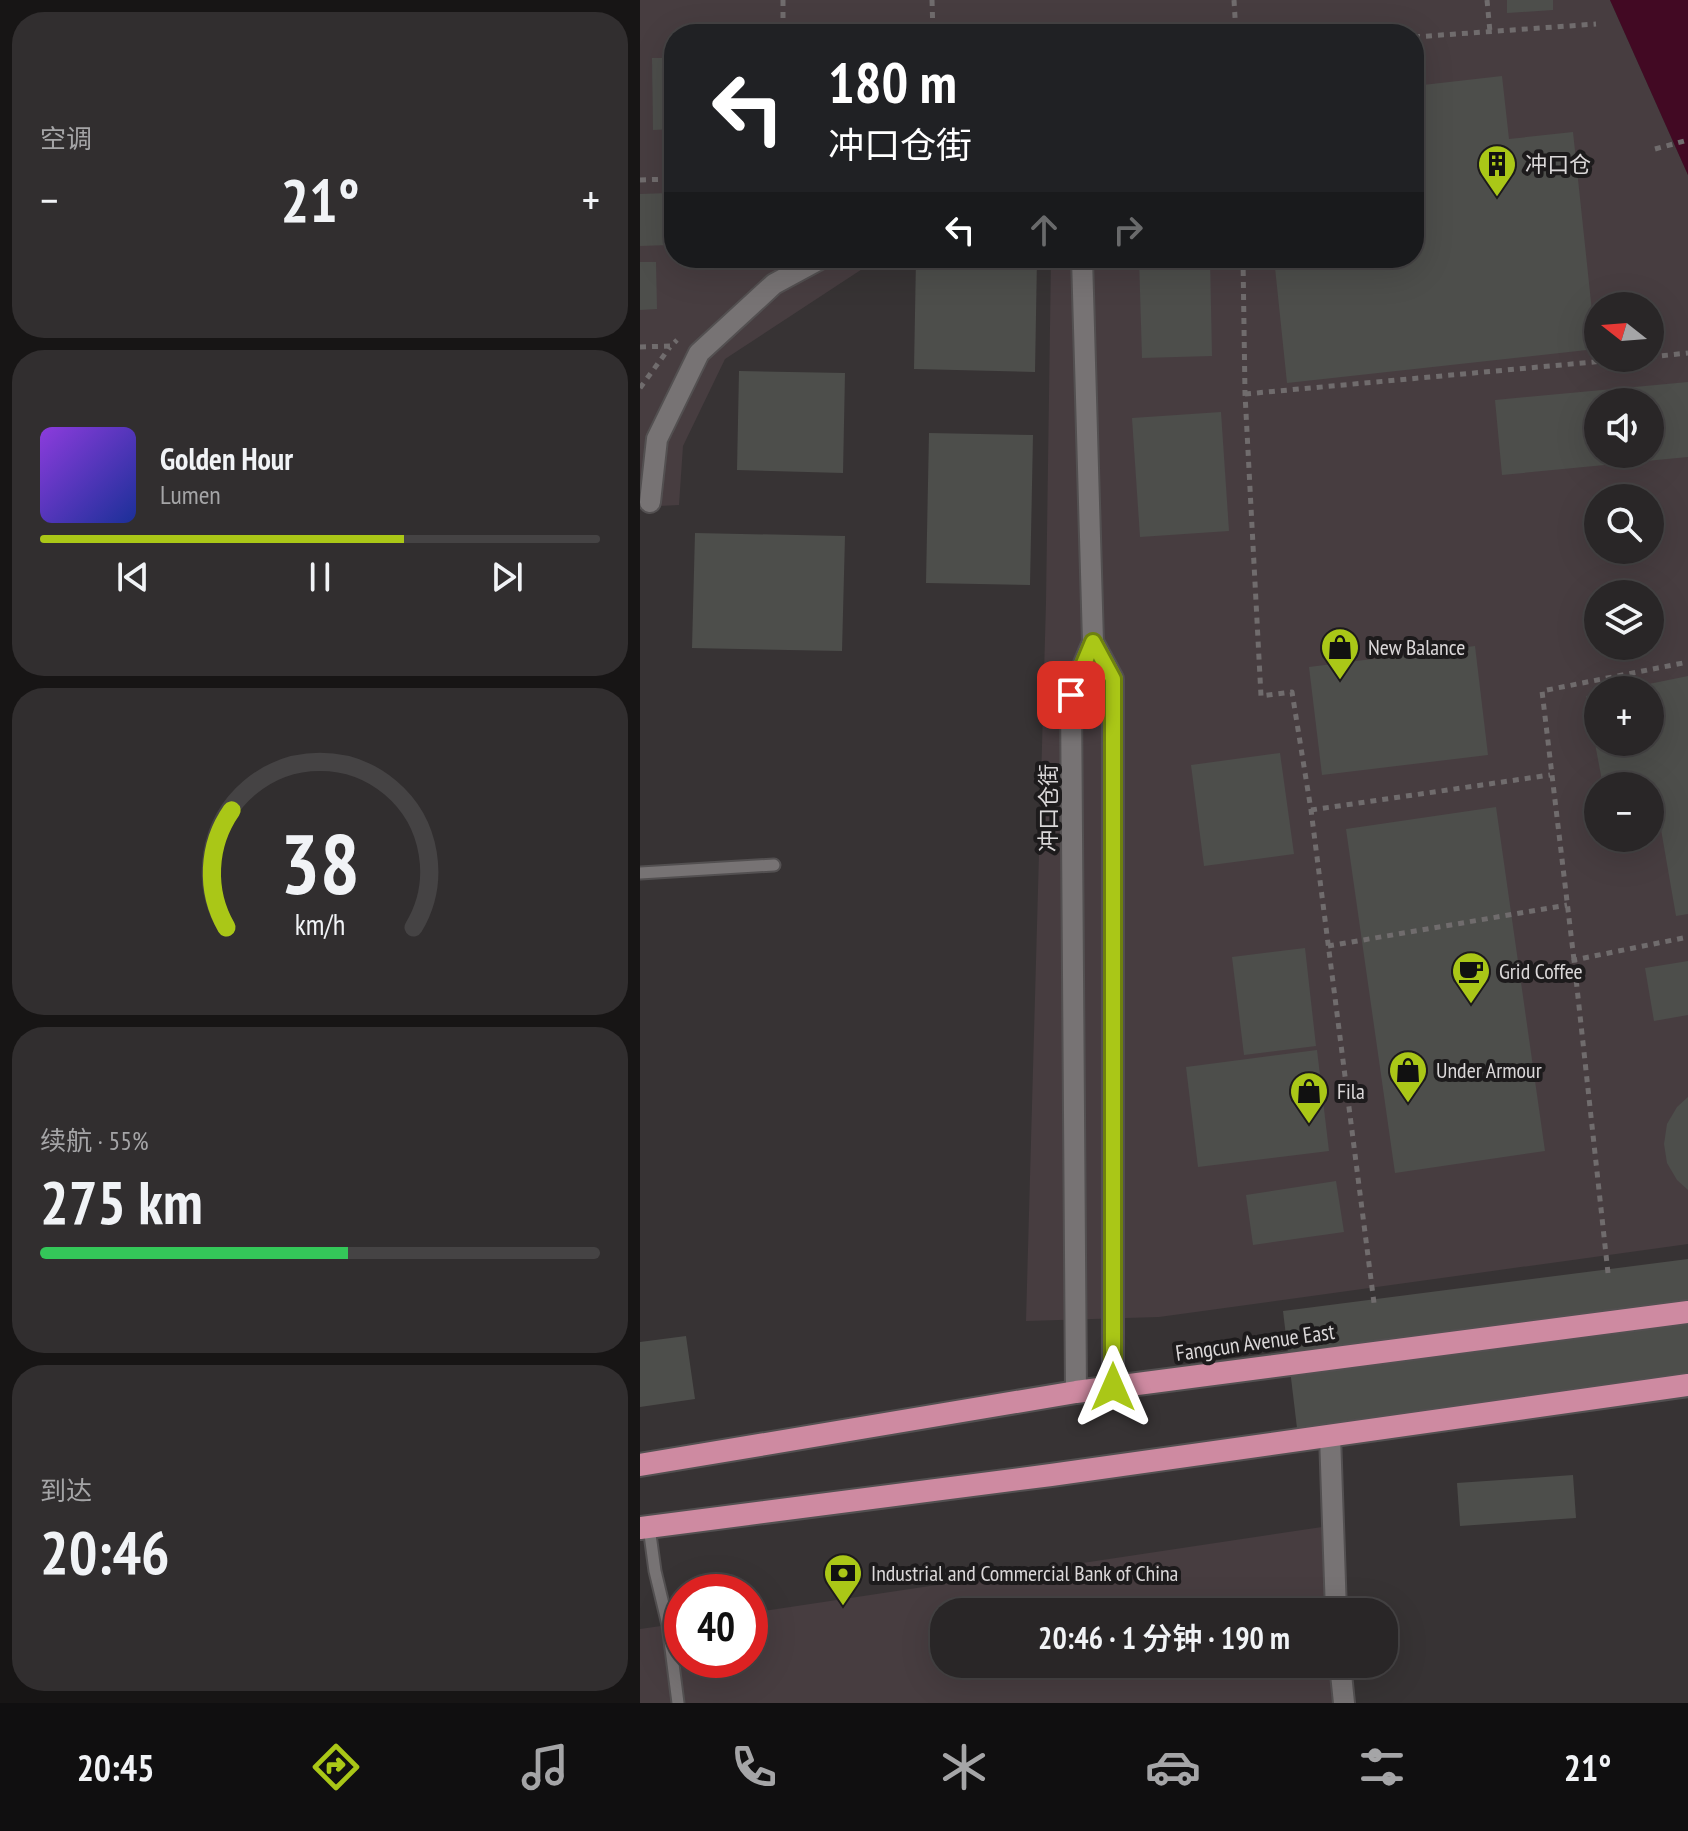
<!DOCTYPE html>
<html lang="zh">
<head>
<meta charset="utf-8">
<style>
  body { margin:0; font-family:"PT Sans Narrow","Noto Sans SC",sans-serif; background:#312e2f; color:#f1f3f6; height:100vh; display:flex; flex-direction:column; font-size:30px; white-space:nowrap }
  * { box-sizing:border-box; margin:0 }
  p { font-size:26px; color:#a5a5a7 }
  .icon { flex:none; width:44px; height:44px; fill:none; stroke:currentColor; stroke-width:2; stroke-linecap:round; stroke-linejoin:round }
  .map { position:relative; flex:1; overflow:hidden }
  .drawer { display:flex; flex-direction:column; gap:12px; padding:12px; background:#171515; width:640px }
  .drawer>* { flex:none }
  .guide { position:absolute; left:24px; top:24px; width:760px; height:244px; border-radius:32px; box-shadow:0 8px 32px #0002,0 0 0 2px #454344; background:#202124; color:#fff; overflow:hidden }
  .needle { width:52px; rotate:287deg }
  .controls { position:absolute; left:944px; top:292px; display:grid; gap:16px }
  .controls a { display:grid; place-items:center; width:80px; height:80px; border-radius:50%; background:#292627; box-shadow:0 8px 32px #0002,0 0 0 2px #454344; font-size:40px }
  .speed { position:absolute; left:24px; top:1574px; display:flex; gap:16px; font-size:40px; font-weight:700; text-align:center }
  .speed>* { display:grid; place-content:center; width:104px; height:104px; border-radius:50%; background:#292627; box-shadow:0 8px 32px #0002,0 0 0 2px #454344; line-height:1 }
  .speed .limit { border:12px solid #d22; background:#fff; color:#111 }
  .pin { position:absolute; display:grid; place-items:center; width:68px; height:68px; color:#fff; margin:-34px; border-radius:16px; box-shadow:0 4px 12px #0006 }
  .me { position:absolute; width:88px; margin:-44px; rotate:0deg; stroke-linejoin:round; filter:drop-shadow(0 0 6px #0008) }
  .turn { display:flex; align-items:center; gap:28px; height:168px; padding:0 32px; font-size:36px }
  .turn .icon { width:104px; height:104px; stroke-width:2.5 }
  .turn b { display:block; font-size:56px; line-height:68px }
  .lanes { display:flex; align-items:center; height:76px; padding:0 32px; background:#0003; justify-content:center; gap:40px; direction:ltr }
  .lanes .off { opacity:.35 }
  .big { font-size:60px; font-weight:600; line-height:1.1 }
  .drawer .tile { flex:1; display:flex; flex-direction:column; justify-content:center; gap:12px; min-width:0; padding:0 28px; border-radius:32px; background:#312e2f }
  .drawer .dial { align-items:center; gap:0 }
  .dial svg { height:208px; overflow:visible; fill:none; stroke:#454344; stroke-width:7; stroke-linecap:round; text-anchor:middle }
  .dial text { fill:#f1f3f6; stroke:none }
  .song { display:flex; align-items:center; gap:24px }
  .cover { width:96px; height:96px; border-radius:12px; background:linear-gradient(135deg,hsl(270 70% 55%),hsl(230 70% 35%)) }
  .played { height:8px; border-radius:4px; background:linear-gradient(90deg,#aac717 65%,#454344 65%) }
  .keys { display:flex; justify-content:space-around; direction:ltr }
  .heat { display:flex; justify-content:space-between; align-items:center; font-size:44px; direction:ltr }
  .charge { height:12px; border-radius:6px; background:linear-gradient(90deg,#34c759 55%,#454344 0) }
  .trip { position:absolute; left:290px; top:1598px; width:468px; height:80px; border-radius:32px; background:#292627; box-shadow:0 8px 32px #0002,0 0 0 2px #454344; font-weight:600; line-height:80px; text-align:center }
  .menu { display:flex; height:128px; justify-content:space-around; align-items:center; background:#100f10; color:#a5a5a7 }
  .menu .icon { width:56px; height:56px }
  .menu .current { color:#aac717 }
  .menu b { font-size:36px; color:#f1f3f6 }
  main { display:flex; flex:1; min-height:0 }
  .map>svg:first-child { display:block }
  .built { fill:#473d40; fill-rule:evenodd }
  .water { fill:#420923 }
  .building { fill:#4d4e4b; fill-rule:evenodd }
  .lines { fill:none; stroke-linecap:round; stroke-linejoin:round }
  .service-casing { stroke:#535051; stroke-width:15 }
  .minor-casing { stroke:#535051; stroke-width:24 }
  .tertiary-casing { stroke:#535051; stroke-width:24 }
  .trunk-casing { stroke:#535051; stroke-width:26 }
  .path { stroke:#706c6d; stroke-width:5; stroke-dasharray:6 6; stroke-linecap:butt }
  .service { stroke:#777374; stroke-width:11 }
  .minor { stroke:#777374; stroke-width:20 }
  .tertiary { stroke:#777374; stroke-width:20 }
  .trunk { stroke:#ce8aa1; stroke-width:22 }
  .route-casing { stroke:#6e810f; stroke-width:20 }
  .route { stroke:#aac717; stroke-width:14 }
  .labels { text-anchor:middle; stroke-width:8; stroke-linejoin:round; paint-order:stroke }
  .poi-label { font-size:22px; fill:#dbd8d9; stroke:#1d1b1c; text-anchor:start }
  .street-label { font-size:22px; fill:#dbd8d9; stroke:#1d1b1c }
</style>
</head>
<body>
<main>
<section class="drawer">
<div class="tile"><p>空调</p>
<div class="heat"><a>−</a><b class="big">21°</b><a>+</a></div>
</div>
<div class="tile">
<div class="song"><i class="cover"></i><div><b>Golden Hour</b><p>Lumen</p></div></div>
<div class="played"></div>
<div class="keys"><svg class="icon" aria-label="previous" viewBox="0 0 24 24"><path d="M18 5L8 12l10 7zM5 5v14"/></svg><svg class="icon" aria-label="pause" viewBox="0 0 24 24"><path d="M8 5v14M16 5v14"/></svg><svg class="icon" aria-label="next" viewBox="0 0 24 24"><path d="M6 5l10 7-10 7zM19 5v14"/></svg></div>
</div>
<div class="tile dial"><svg viewBox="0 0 100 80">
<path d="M14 69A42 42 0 1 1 86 69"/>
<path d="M14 69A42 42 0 0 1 16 24" stroke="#aac717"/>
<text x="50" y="56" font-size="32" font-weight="700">38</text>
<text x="50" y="72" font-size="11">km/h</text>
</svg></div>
<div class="tile"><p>续航 · 55%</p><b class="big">275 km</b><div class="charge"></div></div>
<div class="tile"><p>到达</p><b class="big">20:46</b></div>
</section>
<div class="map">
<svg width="1048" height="1703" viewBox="0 0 1048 1703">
  <rect width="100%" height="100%" fill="#373334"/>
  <g class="built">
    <path d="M0 0H970L1048 175V1244L519 1317 386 1321 406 602 411 258H774V34H34V258H239L85 359 43 446 39 505 0 507ZM958 306H1010V358H958ZM958 402H1010V454H958ZM958 498H1010V550H958ZM958 594H1010V646H958ZM958 690H1010V742H958ZM958 786H1010V838H958Z"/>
    <path d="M682 1527 690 1612H304V1664H696L700 1703H0V1629L42 1623V1660H110V1613Z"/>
  </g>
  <path class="water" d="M970 0H1048V175Z"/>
  <g class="building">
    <path d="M867 0H913V10L867 13Z"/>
    <path d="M12 58H34V129L13 130Z"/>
    <path d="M862 76 869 139 933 132 956 349 647 383 634 258H774V86Z"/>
    <path d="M29 193 30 245 0 246V194Z"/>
    <path d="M276 258H397L395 372 274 369Z"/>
    <path d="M499 258H570L572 356 502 358Z"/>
    <path d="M0 262H16L17 309 0 310Z"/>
    <path d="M99 371 205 373 203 473 97 470Z"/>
    <path d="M1048 382V457L862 475 855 400ZM958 402H1010V454H958Z"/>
    <path d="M581 412 589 531 500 537 492 418Z"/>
    <path d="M289 433 393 435 390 585 286 583Z"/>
    <path d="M55 533 205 536 202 651 52 648Z"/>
    <path d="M835 646 848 755 682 775 669 667Z"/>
    <path d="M1048 676V914L1036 916 1014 789 1010 790V786H963L946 696 958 694V742H1010V690L984 689Z"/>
    <path d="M640 753 654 854 564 866 551 765Z"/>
    <path d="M856 807 905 1151 755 1173 706 829Z"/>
    <path d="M665 948 676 1046 604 1055 592 957Z"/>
    <path d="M1048 961V1015L1014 1021 1005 968Z"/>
    <path d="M677 1050 689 1151 558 1167 546 1067Z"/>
    <path d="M1048 1097V1190L1037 1180 1027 1163 1024 1144 1027 1124 1037 1107Z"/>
    <path d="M696 1181 704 1232 613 1245 606 1195Z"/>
    <path d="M1048 1259V1379L657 1428 643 1311Z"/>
    <path d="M46 1336 55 1399 0 1407V1342Z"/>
    <path d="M933 1475 936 1518 820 1526 817 1483Z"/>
  </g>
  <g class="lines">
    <g class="service-casing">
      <g id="service">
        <path d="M0 873 134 865"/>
        <path d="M9 1527 15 1571 28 1625 38 1703"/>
      </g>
    </g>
    <g class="minor-casing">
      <g id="minor">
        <path d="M442 258 453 642"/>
        <path d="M10 502 17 439 59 353 134 284 182 258"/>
        <path d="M690 1435 696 1612"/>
        <path d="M700 1664 704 1703"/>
      </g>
    </g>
    <g class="tertiary-casing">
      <g id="tertiary">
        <path d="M453 642 473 679V1387"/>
        <path d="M436 1392 431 695 453 642"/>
      </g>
    </g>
    <g class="trunk-casing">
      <g id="trunk">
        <path d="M0 1465 436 1392 1048 1312"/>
        <path d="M0 1528 411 1475 1048 1385"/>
      </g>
    </g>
    <g class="path">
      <path d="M143 0V34"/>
      <path d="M292 0 293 34"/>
      <path d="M594 0 596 34"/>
      <path d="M847 0 850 32"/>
      <path d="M774 37 956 24"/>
      <path d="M1015 149 1048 140"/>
      <path d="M0 180 30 179 31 144H34"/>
      <path d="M603 258 605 394 621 696 652 692 671 810 734 1303"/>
      <path d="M0 347 31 346 37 340"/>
      <path d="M1010 357 1048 353"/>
      <path d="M0 388 30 347"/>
      <path d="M605 394 997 358"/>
      <path d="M671 810 910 775"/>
      <path d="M688 946 927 905"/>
      <path d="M934 960 902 691 1048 662"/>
      <path d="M968 1273 934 960 1048 937"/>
    </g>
    <use href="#service" class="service"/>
    <use href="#minor" class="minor"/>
    <use href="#tertiary" class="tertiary"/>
    <use href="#trunk" class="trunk"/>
  </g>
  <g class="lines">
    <g class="route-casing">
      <path id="route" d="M431 695 453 642 473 679V1387"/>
    </g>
    <use href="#route" class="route"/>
  </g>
  <defs>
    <g id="building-pin" transform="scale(2)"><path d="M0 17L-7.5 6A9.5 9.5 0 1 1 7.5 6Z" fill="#aac717" stroke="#1d1b1c"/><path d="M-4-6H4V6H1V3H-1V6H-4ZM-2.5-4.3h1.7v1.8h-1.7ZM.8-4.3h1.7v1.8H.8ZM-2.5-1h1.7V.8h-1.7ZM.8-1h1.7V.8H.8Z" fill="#111"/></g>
    <g id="shop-pin" transform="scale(2)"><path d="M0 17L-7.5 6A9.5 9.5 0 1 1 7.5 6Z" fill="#aac717" stroke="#1d1b1c"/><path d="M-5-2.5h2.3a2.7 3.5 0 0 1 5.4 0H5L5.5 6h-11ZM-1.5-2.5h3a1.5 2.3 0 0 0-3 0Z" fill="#111"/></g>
    <g id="cafe-pin" transform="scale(2)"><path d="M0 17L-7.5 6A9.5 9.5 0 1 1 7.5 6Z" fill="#aac717" stroke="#1d1b1c"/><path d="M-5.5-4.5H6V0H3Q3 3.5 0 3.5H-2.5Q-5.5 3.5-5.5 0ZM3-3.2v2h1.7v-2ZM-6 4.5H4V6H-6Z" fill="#111"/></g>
    <g id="bank-pin" transform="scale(2)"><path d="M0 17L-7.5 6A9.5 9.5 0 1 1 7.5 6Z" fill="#aac717" stroke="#1d1b1c"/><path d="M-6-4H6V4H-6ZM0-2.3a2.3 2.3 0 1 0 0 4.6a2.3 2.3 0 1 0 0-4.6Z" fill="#111"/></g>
  </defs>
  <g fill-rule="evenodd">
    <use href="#building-pin" x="857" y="164"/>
    <use href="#shop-pin" x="700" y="647"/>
    <use href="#cafe-pin" x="831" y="971"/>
    <use href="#shop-pin" x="768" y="1070"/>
    <use href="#shop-pin" x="669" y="1091"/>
    <use href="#bank-pin" x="203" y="1573"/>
  </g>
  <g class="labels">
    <g class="poi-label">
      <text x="885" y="172">冲口仓</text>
      <text x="728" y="655">New Balance</text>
      <text x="859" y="979">Grid Coffee</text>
      <text x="796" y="1078">Under Armour</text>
      <text x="697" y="1099">Fila</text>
      <text x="231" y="1581">Industrial and Commercial Bank of China</text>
    </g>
    <g class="street-label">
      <text transform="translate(408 808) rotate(-90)" y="8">冲口仓街</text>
      <text transform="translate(615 1342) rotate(-8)" y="8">Fangcun Avenue East</text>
    </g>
  </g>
</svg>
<div class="controls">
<a><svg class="needle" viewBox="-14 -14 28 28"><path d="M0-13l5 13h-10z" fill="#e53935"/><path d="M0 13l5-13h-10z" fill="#a5a5a7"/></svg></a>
<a><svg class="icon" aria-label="sound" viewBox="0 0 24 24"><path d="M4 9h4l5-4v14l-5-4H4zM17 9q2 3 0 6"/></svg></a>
<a><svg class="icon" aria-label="search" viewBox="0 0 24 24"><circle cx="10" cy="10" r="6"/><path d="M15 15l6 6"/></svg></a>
<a><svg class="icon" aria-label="layers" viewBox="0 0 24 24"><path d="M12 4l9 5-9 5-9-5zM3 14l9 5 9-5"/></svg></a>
<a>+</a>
<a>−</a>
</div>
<div class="speed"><div class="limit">40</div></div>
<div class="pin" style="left:431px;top:695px;background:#d93025"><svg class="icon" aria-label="arrive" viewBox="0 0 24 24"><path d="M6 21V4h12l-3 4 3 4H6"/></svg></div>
<svg class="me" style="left:473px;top:1387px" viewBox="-20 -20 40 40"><path d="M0-17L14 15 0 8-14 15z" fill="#aac717" stroke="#fff" stroke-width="4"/></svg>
<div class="trip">20:46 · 1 分钟 · 190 m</div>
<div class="guide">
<div class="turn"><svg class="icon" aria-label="left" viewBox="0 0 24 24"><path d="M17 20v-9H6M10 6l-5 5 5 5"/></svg><div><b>180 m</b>冲口仓街</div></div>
<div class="lanes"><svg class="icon" aria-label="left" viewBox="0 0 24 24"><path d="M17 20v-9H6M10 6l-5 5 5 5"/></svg><svg class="icon off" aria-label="ahead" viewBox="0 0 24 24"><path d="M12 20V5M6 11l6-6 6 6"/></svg><svg class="icon off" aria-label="right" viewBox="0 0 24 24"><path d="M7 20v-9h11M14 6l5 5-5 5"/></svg></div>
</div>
</div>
</main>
<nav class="menu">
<b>20:45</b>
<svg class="icon current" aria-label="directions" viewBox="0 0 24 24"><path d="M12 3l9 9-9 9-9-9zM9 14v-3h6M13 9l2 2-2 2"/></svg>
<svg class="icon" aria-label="music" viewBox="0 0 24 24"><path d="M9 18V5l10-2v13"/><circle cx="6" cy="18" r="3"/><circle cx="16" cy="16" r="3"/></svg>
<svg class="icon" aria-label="phone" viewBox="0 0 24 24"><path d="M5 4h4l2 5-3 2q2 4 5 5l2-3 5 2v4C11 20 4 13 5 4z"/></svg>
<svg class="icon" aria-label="climate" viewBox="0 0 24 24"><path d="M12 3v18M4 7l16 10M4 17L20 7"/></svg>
<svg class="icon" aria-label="car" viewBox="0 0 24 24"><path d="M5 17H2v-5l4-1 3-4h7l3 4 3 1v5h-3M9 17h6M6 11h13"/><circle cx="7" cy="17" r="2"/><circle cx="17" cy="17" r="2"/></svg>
<svg class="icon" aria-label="filters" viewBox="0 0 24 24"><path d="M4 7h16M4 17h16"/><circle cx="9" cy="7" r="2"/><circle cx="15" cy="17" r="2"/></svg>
<b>21°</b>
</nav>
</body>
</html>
